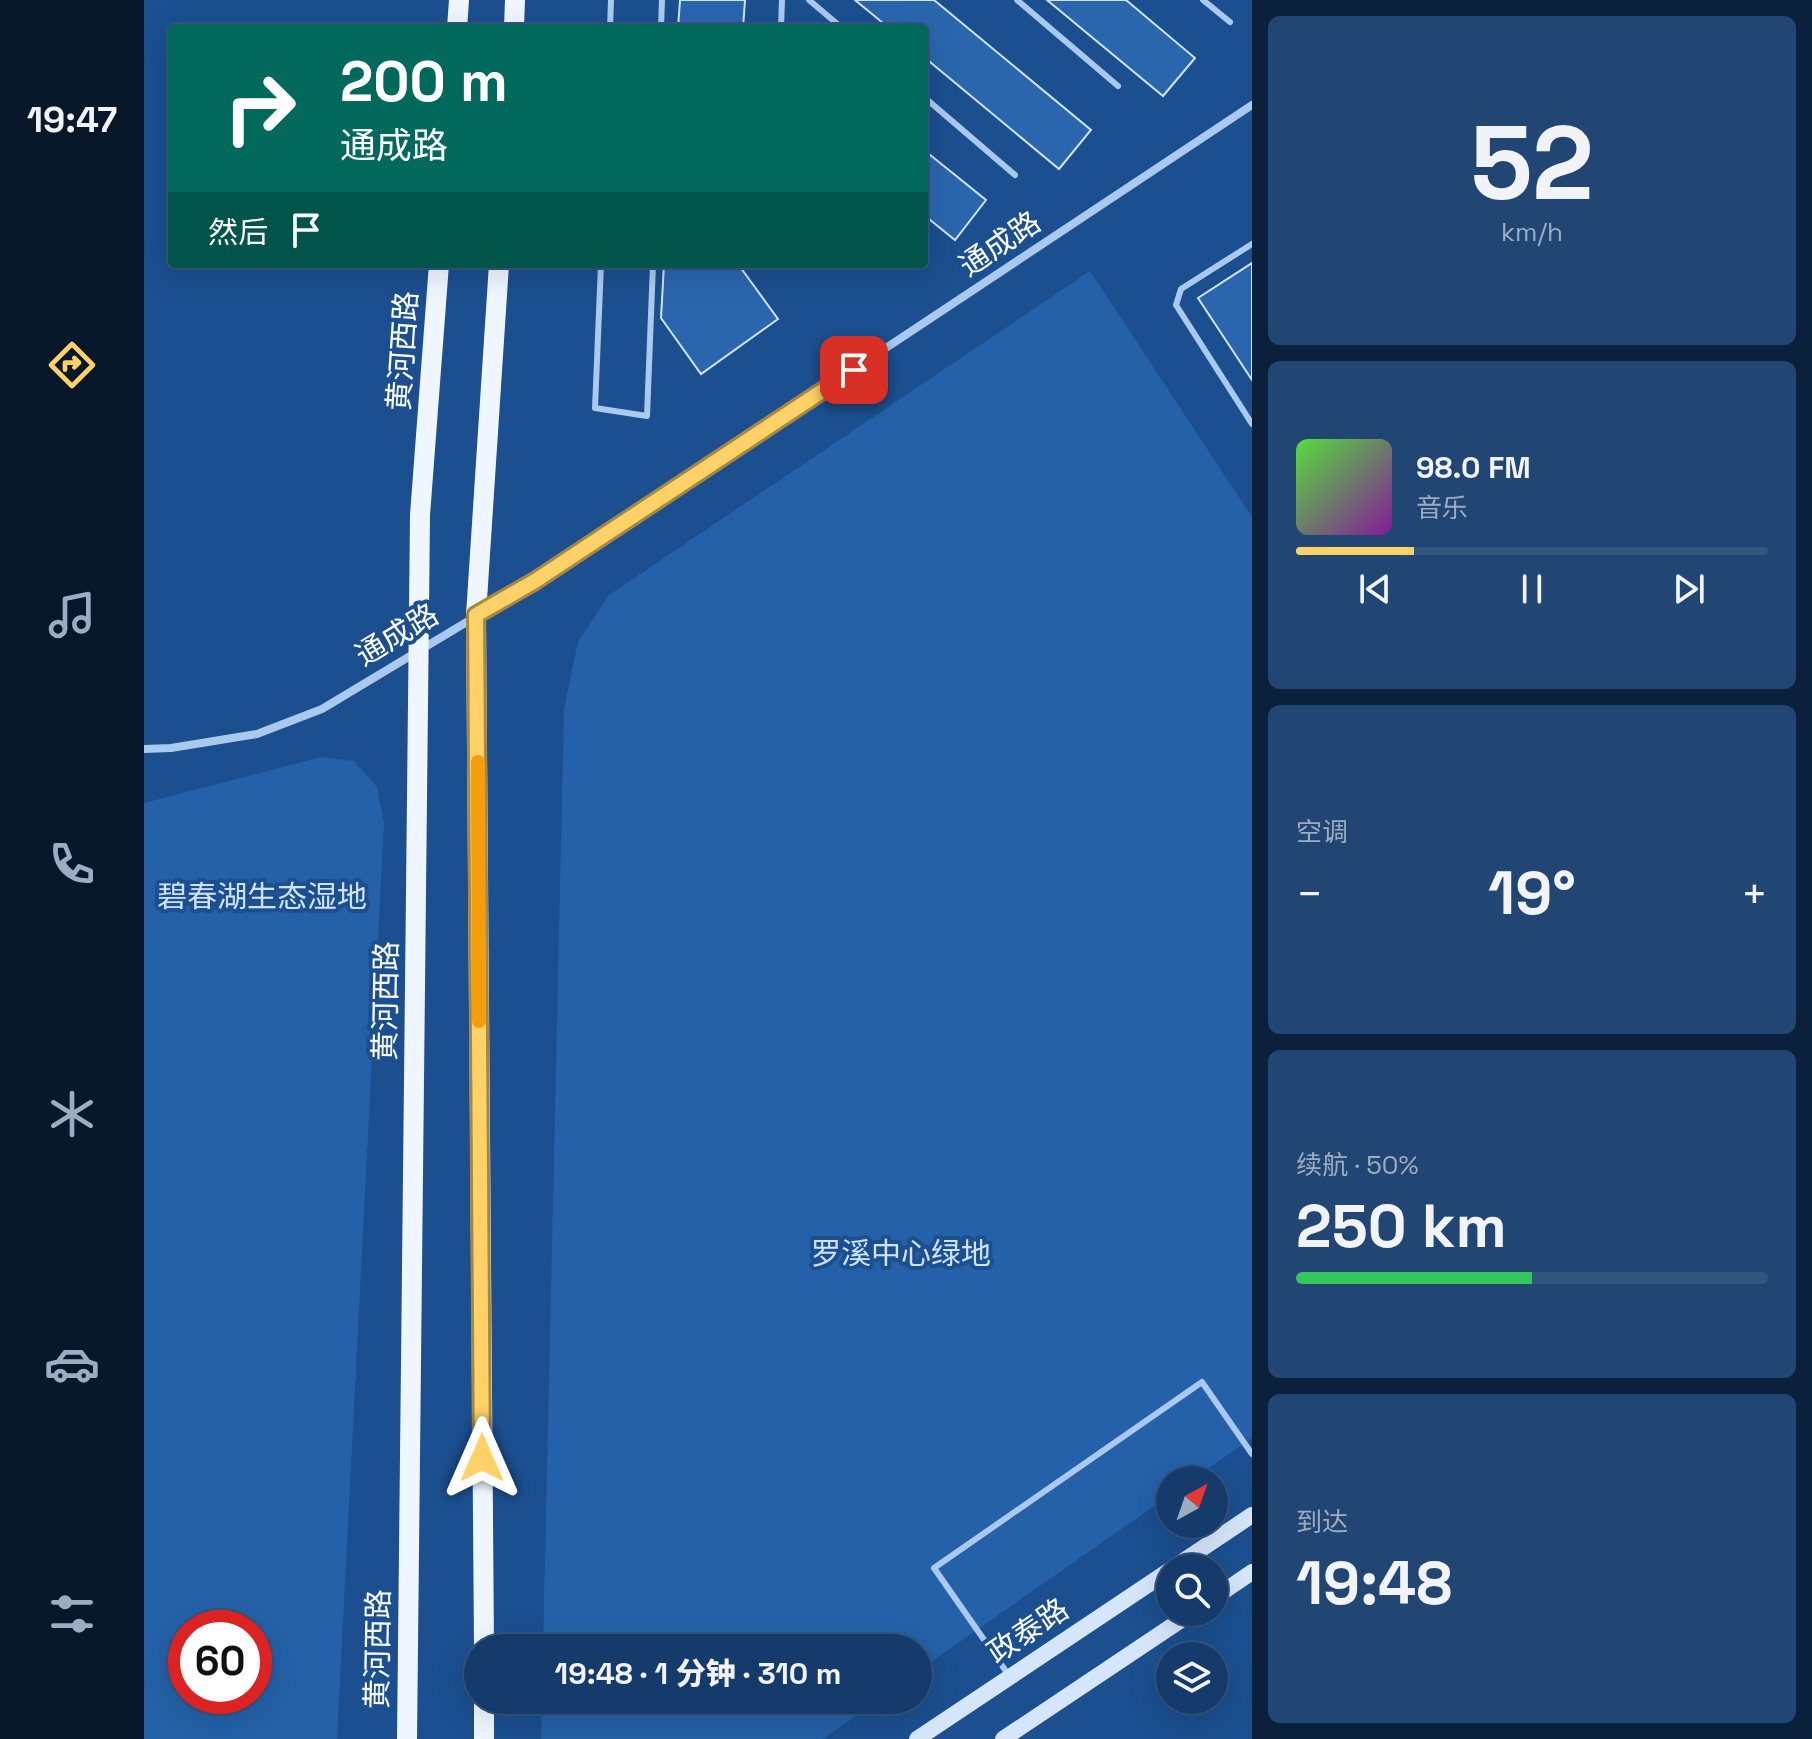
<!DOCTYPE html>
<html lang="zh">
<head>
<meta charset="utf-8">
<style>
  body { margin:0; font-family:"Space Grotesk","Noto Sans SC",sans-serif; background:#214673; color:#f1f3f6; height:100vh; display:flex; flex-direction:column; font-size:30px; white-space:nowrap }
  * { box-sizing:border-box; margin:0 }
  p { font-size:26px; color:#9dadc1 }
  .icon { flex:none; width:44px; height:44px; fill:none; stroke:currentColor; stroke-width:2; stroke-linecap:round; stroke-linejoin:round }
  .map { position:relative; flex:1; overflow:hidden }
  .drawer { display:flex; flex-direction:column; gap:16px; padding:16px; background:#0b203b; width:560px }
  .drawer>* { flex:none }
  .top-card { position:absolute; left:24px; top:24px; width:760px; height:244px; border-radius:8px; box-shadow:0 8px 32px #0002,0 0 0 2px #33557e; background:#00695c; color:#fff; overflow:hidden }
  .needle { width:52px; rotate:40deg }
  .tools { position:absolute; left:1012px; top:1466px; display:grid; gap:16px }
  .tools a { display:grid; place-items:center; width:72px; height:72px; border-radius:50%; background:#143b6b; box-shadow:0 8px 32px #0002,0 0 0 2px #33557e; font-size:40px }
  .speed { position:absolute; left:24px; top:1610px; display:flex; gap:16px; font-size:40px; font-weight:700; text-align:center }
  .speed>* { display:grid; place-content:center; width:104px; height:104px; border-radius:50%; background:#143b6b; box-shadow:0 8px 32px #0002,0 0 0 2px #33557e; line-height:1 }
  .speed .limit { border:12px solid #d22; background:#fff; color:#111 }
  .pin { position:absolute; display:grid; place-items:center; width:68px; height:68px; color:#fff; margin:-34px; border-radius:16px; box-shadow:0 4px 12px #0006 }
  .me { position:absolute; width:88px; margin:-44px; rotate:0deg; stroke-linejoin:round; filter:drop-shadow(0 0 6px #0008) }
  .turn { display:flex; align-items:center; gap:28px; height:168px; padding:0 40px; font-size:36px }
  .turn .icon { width:104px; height:104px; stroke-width:2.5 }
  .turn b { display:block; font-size:56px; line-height:68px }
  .then { display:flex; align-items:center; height:76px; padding:0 40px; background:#0003; gap:16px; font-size:30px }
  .big { font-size:60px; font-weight:800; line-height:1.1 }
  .drawer .tile { flex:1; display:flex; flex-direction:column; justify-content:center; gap:12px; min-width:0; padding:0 28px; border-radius:12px; background:#214673 }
  .drawer .dial { align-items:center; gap:0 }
  .dial b { font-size:104px; line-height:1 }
  .song { display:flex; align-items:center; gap:24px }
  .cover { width:96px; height:96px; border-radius:12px; background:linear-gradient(135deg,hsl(110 70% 55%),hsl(290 70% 35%)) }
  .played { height:8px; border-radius:4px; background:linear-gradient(90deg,#ffd166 25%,#33557e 25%) }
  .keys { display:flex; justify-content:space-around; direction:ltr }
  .heat { display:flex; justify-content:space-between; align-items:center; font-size:44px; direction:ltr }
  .charge { height:12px; border-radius:6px; background:linear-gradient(90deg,#34c759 50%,#33557e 0) }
  .trip { position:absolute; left:320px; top:1634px; width:468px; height:80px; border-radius:40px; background:#143b6b; box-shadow:0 8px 32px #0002,0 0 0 2px #33557e; font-weight:800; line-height:80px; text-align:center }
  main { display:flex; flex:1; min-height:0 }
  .menu { display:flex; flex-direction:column; width:144px; justify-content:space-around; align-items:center; background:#08182b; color:#9dadc1 }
  .menu .icon { width:56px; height:56px }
  .menu .selected { color:#ffd166 }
  .menu b { font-size:36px; color:#f1f3f6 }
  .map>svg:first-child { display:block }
  .green { fill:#2461a8; fill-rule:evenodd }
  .building { fill:#2a66ad; stroke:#cfe3fa; stroke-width:2 }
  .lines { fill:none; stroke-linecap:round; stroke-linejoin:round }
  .service { stroke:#a9c9ee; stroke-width:6 }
  .minor { stroke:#a9c9ee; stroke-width:8 }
  .secondary { stroke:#d6e6fa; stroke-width:16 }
  .primary { stroke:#f0f6ff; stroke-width:20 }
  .route-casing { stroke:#a68842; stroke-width:20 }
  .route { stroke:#ffd166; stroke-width:14 }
  .slow { stroke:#f59e0b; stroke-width:14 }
  .labels { text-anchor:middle; stroke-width:8; stroke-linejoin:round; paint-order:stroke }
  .street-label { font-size:30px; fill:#fff; stroke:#1b4f8f }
  .park-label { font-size:30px; fill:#cfe3fa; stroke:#1b4f8f }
</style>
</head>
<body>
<main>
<nav class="menu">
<b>19:47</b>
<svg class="icon selected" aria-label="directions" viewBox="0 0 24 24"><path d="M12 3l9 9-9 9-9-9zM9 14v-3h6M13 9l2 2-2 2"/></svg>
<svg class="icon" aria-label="music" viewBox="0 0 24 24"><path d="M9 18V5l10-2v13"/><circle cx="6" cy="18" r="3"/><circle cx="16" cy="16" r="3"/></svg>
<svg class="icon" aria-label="phone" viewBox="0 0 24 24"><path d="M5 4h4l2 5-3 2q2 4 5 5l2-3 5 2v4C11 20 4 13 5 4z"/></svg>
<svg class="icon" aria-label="climate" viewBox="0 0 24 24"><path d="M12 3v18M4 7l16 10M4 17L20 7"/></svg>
<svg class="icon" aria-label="car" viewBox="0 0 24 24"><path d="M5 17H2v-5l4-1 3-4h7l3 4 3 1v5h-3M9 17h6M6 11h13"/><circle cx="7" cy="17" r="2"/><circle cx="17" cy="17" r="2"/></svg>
<svg class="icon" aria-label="filters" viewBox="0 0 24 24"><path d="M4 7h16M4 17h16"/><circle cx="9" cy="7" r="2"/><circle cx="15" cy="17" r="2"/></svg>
</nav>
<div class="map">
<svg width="1108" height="1739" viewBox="0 0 1108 1739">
  <rect width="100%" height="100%" fill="#1b4f8f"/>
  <g class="green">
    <path d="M946 271 1108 517V1438L1048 1480H1026V1495L774 1671V1648H399L420 709 434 642 465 595Z"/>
    <path d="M177 757 210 761 233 787 240 823 193 1739H0V803ZM42 1628H110V1696H42Z"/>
    <path d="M398 1700H734L679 1739H397Z"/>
  </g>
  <g class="building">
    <path d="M536 0H601L599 28H534Z"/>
    <path d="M711 0H790L947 130 915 169 780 57V28H745Z"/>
    <path d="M903 0H982L1051 58 1019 96Z"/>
    <path d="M780 150 842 200 811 240 780 215Z"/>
    <path d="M1108 263V380L1054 298Z"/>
    <path d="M520 264H594L634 319 557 374 517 318Z"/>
  </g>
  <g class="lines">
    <g class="service">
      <path d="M665 0 698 28"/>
      <path d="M873 0 974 86"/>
      <path d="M1059 0 1086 22"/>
      <path d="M466 28 467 0"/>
      <path d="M517 28 518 0"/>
      <path d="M637 28 638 0"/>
      <path d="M780 97 871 175"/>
      <path d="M1108 244 1037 289 1032 305 1108 424"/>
      <path d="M457 264 451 408 503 416 509 264"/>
      <path d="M866 1677 790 1568 1058 1382 1108 1454"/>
    </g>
    <path class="minor" d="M0 749 27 748 113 734 178 709 391 581 1108 105"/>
    <g class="secondary">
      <path d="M1029 1568 1108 1515"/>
      <path d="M1070 1598 1108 1572"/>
      <path d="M773 1739 1026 1570"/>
      <path d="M859 1739 1049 1612"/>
    </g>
    <g class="primary">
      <path d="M313 28 315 0"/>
      <path d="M370 28 371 0"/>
      <path d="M340 1648 332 615 355 264"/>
      <path d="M340 1700V1739"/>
      <path d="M263 1739 276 515 295 264"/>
    </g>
  </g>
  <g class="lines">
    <g class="route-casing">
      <path id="route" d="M338 1458 332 615 391 581 710 370"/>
    </g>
    <use href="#route" class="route"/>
    <path class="slow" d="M334 762 335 1021"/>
  </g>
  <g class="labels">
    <g class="street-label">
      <text transform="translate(856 244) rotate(-34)" y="10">通成路</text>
      <text transform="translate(259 351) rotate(-86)" y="10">黄河西路</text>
      <text transform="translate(253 635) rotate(-31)" y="10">通成路</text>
      <text transform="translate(242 1001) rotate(-89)" y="10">黄河西路</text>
      <text transform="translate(884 1631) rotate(-34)" y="10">政泰路</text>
      <text transform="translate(234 1649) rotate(-89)" y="10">黄河西路</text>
    </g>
    <g class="park-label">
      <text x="118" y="907">碧春湖生态湿地</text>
      <text x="757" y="1264">罗溪中心绿地</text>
    </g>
  </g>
</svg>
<div class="tools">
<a><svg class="needle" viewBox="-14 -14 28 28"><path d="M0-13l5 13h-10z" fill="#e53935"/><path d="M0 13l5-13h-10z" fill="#9dadc1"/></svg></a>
<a><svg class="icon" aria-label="search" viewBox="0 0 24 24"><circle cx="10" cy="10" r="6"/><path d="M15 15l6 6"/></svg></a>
<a><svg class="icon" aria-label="layers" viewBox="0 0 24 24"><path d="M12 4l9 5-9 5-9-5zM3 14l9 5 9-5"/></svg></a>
</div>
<div class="speed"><div class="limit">60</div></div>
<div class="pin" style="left:710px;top:370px;background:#d93025"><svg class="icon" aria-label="arrive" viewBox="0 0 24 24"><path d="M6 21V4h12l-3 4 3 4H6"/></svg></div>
<svg class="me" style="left:338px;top:1458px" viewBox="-20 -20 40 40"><path d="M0-17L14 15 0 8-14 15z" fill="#ffd166" stroke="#fff" stroke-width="4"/></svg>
<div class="trip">19:48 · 1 分钟 · 310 m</div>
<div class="top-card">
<div class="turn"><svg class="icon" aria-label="right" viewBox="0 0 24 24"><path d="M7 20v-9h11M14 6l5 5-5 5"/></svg><div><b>200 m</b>通成路</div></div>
<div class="then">然后<svg class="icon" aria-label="arrive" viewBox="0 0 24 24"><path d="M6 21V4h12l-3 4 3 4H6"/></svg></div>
</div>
</div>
<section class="drawer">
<div class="tile dial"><b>52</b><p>km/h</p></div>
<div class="tile">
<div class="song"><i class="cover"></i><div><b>98.0 FM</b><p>音乐</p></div></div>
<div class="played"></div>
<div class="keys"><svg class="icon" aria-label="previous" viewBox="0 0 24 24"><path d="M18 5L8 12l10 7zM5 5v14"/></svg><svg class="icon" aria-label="pause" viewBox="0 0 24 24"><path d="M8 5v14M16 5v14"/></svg><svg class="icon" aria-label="next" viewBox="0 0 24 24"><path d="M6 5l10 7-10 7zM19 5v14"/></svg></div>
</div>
<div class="tile"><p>空调</p>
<div class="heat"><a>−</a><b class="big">19°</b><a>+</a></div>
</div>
<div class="tile"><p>续航 · 50%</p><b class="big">250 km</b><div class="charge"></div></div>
<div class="tile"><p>到达</p><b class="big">19:48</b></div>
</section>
</main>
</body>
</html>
